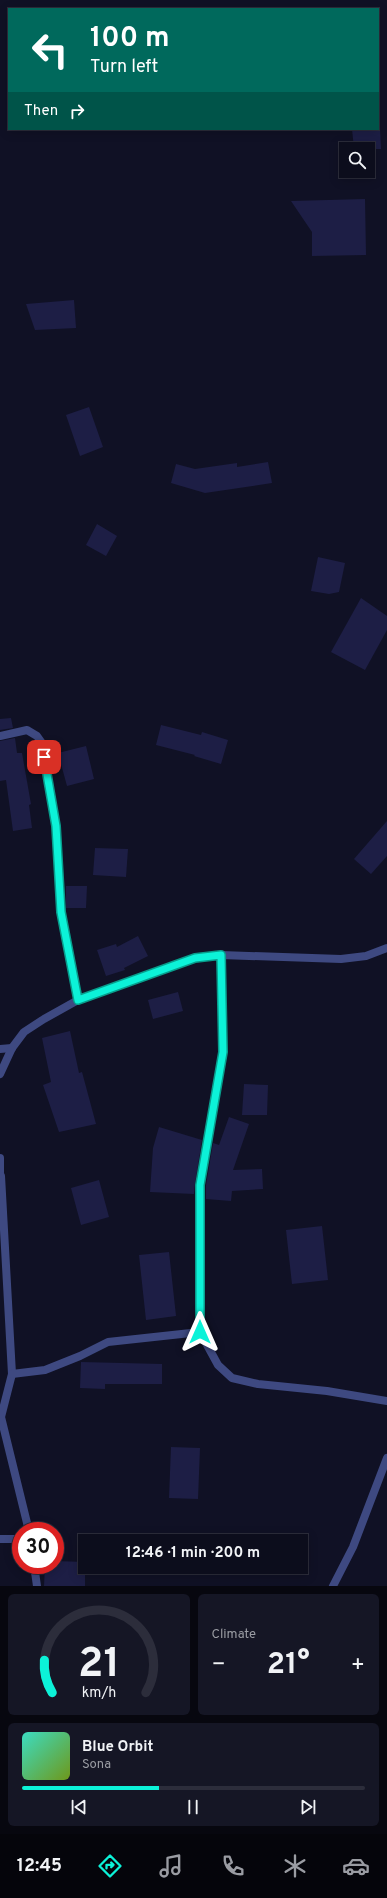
<!DOCTYPE html>
<html lang="en">
<head>
<meta charset="utf-8">
<style>
  body { margin:0; font-family:Overpass,sans-serif; background:#151625; color:#f1f3f6; height:100vh; display:flex; flex-direction:column; font-size:15px; white-space:nowrap }
  * { box-sizing:border-box; margin:0 }
  p { font-size:13px; color:#9a9ca3 }
  .icon { flex:none; width:22px; height:22px; fill:none; stroke:currentColor; stroke-width:2; stroke-linecap:round; stroke-linejoin:round }
  .map { position:relative; height:1586px; overflow:hidden }
  .sheet { display:flex; flex-direction:column; gap:8px; padding:8px; background:#07070f; flex:1 }
  .sheet>* { flex:none }
  .guide { position:absolute; left:8px; top:8px; width:371px; height:122px; border-radius:0px; box-shadow:0 2px 10px #0003,0 0 0 1px #2c2d3b; background:#00695c; color:#fff; overflow:hidden }
  .buttons { position:absolute; left:339px; top:142px; display:grid; gap:8px }
  .buttons a { display:grid; place-items:center; width:36px; height:36px; border-radius:0px; background:#0c0d1c; box-shadow:0 2px 10px #0003,0 0 0 1px #2c2d3b; font-size:20px }
  .speed { position:absolute; left:12px; top:1522px; display:flex; gap:8px; font-size:20px; font-weight:700; text-align:center }
  .speed>* { display:grid; place-content:center; width:52px; height:52px; border-radius:50%; background:#0c0d1c; box-shadow:0 2px 10px #0003,0 0 0 1px #2c2d3b; line-height:1 }
  .speed .limit { border:6px solid #d22; background:#fff; color:#111 }
  .pin { position:absolute; display:grid; place-items:center; width:34px; height:34px; color:#fff; margin:-17px; border-radius:8px; box-shadow:0 2px 6px #0006 }
  .me { position:absolute; width:44px; margin:-22px; rotate:0deg; stroke-linejoin:round; filter:drop-shadow(0 0 3px #0008) }
  .turn { display:flex; align-items:center; gap:14px; height:84px; padding:0 16px; font-size:18px }
  .turn .icon { width:52px; height:52px; stroke-width:2.5 }
  .turn b { display:block; font-size:28px; line-height:34px }
  .then { display:flex; align-items:center; height:38px; padding:0 16px; background:#0003; gap:8px; font-size:15px }
  .big { font-size:30px; font-weight:700; line-height:1.1 }
  .sheet .tile { flex:1; display:flex; flex-direction:column; justify-content:center; gap:6px; min-width:0; padding:0 14px; border-radius:6px; background:#151625 }
  .sheet .dial { align-items:center; gap:0 }
  .dial svg { height:104px; overflow:visible; fill:none; stroke:#2c2d3b; stroke-width:7; stroke-linecap:round; text-anchor:middle }
  .dial text { fill:#f1f3f6; stroke:none }
  .song { display:flex; align-items:center; gap:12px }
  .cover { width:48px; height:48px; border-radius:6px; background:linear-gradient(135deg,hsl(170 70% 55%),hsl(80 70% 35%)) }
  .played { height:4px; border-radius:2px; background:linear-gradient(90deg,#0cf2d8 40%,#2c2d3b 40%) }
  .keys { display:flex; justify-content:space-around; direction:ltr }
  .heat { display:flex; justify-content:space-between; align-items:center; font-size:22px; direction:ltr }
  .sheet .tiles { flex:1; display:grid; gap:8px; grid-template-columns:1fr 1fr }
  .tile:last-child { grid-column:span 2 }
  .trip { position:absolute; left:78px; top:1534px; width:230px; height:40px; border-radius:0px; background:#0c0d1c; box-shadow:0 2px 10px #0003,0 0 0 1px #2c2d3b; font-weight:700; line-height:40px; text-align:center }
  .tab-bar { display:flex; height:64px; justify-content:space-around; align-items:center; background:#05050b; color:#9a9ca3 }
  .tab-bar .icon { width:28px; height:28px }
  .tab-bar .current { color:#0cf2d8 }
  .tab-bar b { font-size:18px; color:#f1f3f6 }
  .map>svg:first-child { display:block }
  .building { fill:#1d1e45 }
  .lines { fill:none; stroke-linecap:round; stroke-linejoin:round }
  .street { stroke:#3e4981; stroke-width:8 }
  .route-casing { stroke:#089d8c; stroke-width:10 }
  .route { stroke:#0cf2d8; stroke-width:7 }
</style>
</head>
<body>
<div class="map">
<svg width="387" height="1586" viewBox="0 0 387 1586">
  <rect width="100%" height="100%" fill="#101125"/>
  <g class="building">
    <path d="M352 129H380L381 149H354Z"/>
    <path d="M365 199 366 255 312 256V232L291 201Z"/>
    <path d="M74 300 76 328 35 330 26 304Z"/>
    <path d="M89 407 103 447 80 456 66 415Z"/>
    <path d="M268 462 272 483 205 493 171 483 176 464 195 469 237 463V467Z"/>
    <path d="M97 524 117 536 106 556 86 545Z"/>
    <path d="M318 557 345 563 339 592 329 594 311 591Z"/>
    <path d="M361 598 387 616V630L365 670 331 652Z"/>
    <path d="M11 718 13 728 0 730V719Z"/>
    <path d="M161 725 201 735 202 732 228 740 221 764 194 756 195 755 156 745Z"/>
    <path d="M15 738 17 753H22L31 804 29 805 32 828 13 831 6 780 0 781V741Z"/>
    <path d="M86 746 94 779 67 786 58 753Z"/>
    <path d="M387 821V856L371 874 354 859Z"/>
    <path d="M95 848 128 849 126 877 93 875Z"/>
    <path d="M66 886H87L86 908H66Z"/>
    <path d="M138 936 148 956 124 968 125 970 106 976 97 950 116 944 117 947Z"/>
    <path d="M178 992 183 1011 153 1019 148 1000Z"/>
    <path d="M70 1031 79 1073 82 1072 96 1124 59 1132 43 1085 51 1082 42 1038Z"/>
    <path d="M244 1084 268 1085 267 1115H242Z"/>
    <path d="M229 1117 249 1124 233 1170 262 1169 263 1189 232 1191 231 1201 206 1199V1185L213 1143 219 1145Z"/>
    <path d="M159 1127 202 1140 195 1184 194 1194 150 1192 153 1148Z"/>
    <path d="M99 1180 109 1217 81 1225 71 1188Z"/>
    <path d="M322 1226 328 1280 292 1284 286 1230Z"/>
    <path d="M169 1252 176 1316 146 1320 139 1255Z"/>
    <path d="M81 1362 162 1364V1384H105V1389L80 1388Z"/>
    <path d="M171 1447 200 1448 198 1499 169 1498Z"/>
    <path d="M55 1561 85 1562V1586H44L45 1565H55Z"/>
  </g>
  <g class="lines">
    <g class="street">
      <path d="M0 736 27 730 37 736 42 743 56 827 61 912 78 1000"/>
      <path d="M221 955 223 1052 200 1185V1332L218 1365 232 1378 258 1384 327 1391 387 1401"/>
      <path d="M0 1049 12 1048"/>
      <path d="M0 1074 12 1048 24 1032 44 1019 78 1000 195 958 221 955 341 959 366 956 387 948"/>
      <path d="M0 1158V1176"/>
      <path d="M1 1176 12 1374 1 1417 29 1531"/>
      <path d="M12 1374 45 1370 80 1356 108 1342 200 1332"/>
      <path d="M0 1539H21"/>
      <path d="M34 1565 37 1586"/>
      <path d="M333 1586 353 1547 387 1458"/>
    </g>
  </g>
  <g class="lines">
    <g class="route-casing">
      <path id="route" d="M44 757 56 826 61 912 78 1000 195 958 221 955 223 1052 200 1185V1332"/>
    </g>
    <use href="#route" class="route"/>
  </g>
</svg>
<div class="buttons">
<a><svg class="icon" aria-label="search" viewBox="0 0 24 24"><circle cx="10" cy="10" r="6"/><path d="M15 15l6 6"/></svg></a>
</div>
<div class="speed"><div class="limit">30</div></div>
<div class="pin" style="left:44px;top:757px;background:#d93025"><svg class="icon" aria-label="arrive" viewBox="0 0 24 24"><path d="M6 21V4h12l-3 4 3 4H6"/></svg></div>
<svg class="me" style="left:200px;top:1332px" viewBox="-20 -20 40 40"><path d="M0-17L14 15 0 8-14 15z" fill="#0cf2d8" stroke="#fff" stroke-width="4"/></svg>
<div class="trip">12:46 · 1 min · 200 m</div>
<div class="guide">
<div class="turn"><svg class="icon" aria-label="left" viewBox="0 0 24 24"><path d="M17 20v-9H6M10 6l-5 5 5 5"/></svg><div><b>100 m</b>Turn left</div></div>
<div class="then">Then<svg class="icon" aria-label="right" viewBox="0 0 24 24"><path d="M7 20v-9h11M14 6l5 5-5 5"/></svg></div>
</div>
</div>
<section class="sheet">
<div class="tiles">
<div class="tile dial"><svg viewBox="0 0 100 80">
<path d="M14 69A42 42 0 1 1 86 69"/>
<path d="M14 69A42 42 0 0 1 8 44" stroke="#0cf2d8"/>
<text x="50" y="56" font-size="32" font-weight="700">21</text>
<text x="50" y="72" font-size="11">km/h</text>
</svg></div>
<div class="tile"><p>Climate</p>
<div class="heat"><a>−</a><b class="big">21°</b><a>+</a></div>
</div>
<div class="tile">
<div class="song"><i class="cover"></i><div><b>Blue Orbit</b><p>Sona</p></div></div>
<div class="played"></div>
<div class="keys"><svg class="icon" aria-label="previous" viewBox="0 0 24 24"><path d="M18 5L8 12l10 7zM5 5v14"/></svg><svg class="icon" aria-label="pause" viewBox="0 0 24 24"><path d="M8 5v14M16 5v14"/></svg><svg class="icon" aria-label="next" viewBox="0 0 24 24"><path d="M6 5l10 7-10 7zM19 5v14"/></svg></div>
</div>
</div>
</section>
<nav class="tab-bar">
<b>12:45</b>
<svg class="icon current" aria-label="directions" viewBox="0 0 24 24"><path d="M12 3l9 9-9 9-9-9zM9 14v-3h6M13 9l2 2-2 2"/></svg>
<svg class="icon" aria-label="music" viewBox="0 0 24 24"><path d="M9 18V5l10-2v13"/><circle cx="6" cy="18" r="3"/><circle cx="16" cy="16" r="3"/></svg>
<svg class="icon" aria-label="phone" viewBox="0 0 24 24"><path d="M5 4h4l2 5-3 2q2 4 5 5l2-3 5 2v4C11 20 4 13 5 4z"/></svg>
<svg class="icon" aria-label="climate" viewBox="0 0 24 24"><path d="M12 3v18M4 7l16 10M4 17L20 7"/></svg>
<svg class="icon" aria-label="car" viewBox="0 0 24 24"><path d="M5 17H2v-5l4-1 3-4h7l3 4 3 1v5h-3M9 17h6M6 11h13"/><circle cx="7" cy="17" r="2"/><circle cx="17" cy="17" r="2"/></svg>
</nav>
</body>
</html>
